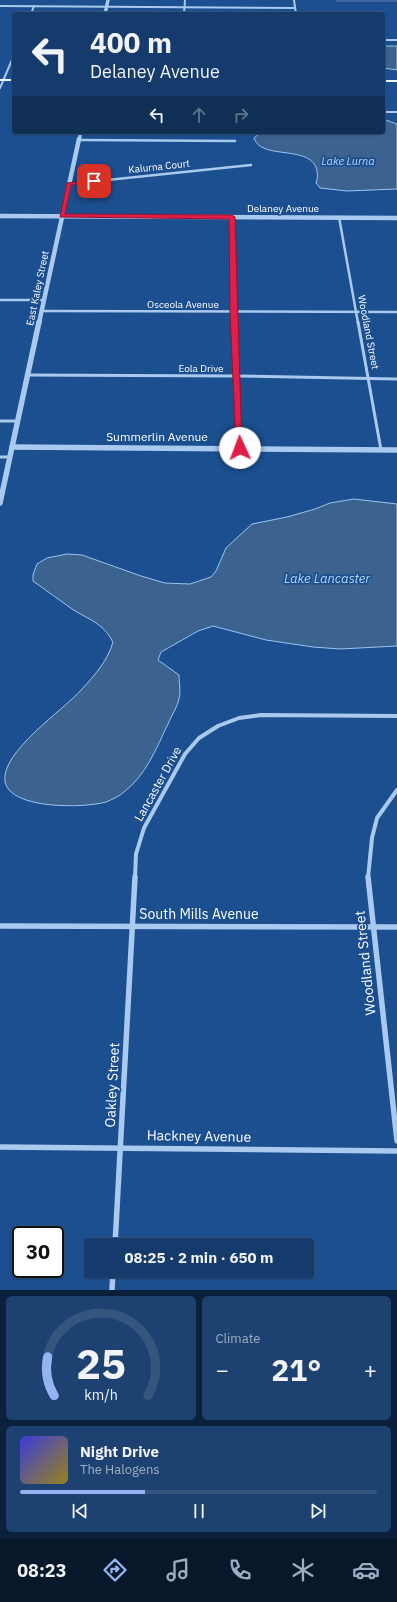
<!DOCTYPE html>
<html lang="en">
<head>
<meta charset="utf-8">
<style>
  body { margin:0; font-family:"IBM Plex Sans",sans-serif; background:#1d4271; color:#f1f3f6; height:100vh; display:flex; flex-direction:column; font-size:15px; white-space:nowrap }
  * { box-sizing:border-box; margin:0 }
  p { font-size:13px; color:#9dadc1 }
  .icon { flex:none; width:22px; height:22px; fill:none; stroke:currentColor; stroke-width:2; stroke-linecap:round; stroke-linejoin:round }
  .map { position:relative; height:1290px; overflow:hidden }
  .sheet { display:flex; flex-direction:column; gap:6px; padding:6px; background:#0b203b; flex:1 }
  .sheet>* { flex:none }
  .guide { position:absolute; left:12px; top:12px; width:373px; height:122px; border-radius:4px; box-shadow:0 1px 3px #0004,0 0 0 1px #33557e; background:#143b6b; color:#f1f3f6; overflow:hidden }
  .speed { position:absolute; left:12px; top:1226px; display:flex; gap:8px; font-size:20px; font-weight:700; text-align:center }
  .speed>* { display:grid; place-content:center; width:52px; height:52px; border-radius:50%; background:#143b6b; box-shadow:0 1px 3px #0004,0 0 0 1px #33557e; line-height:1 }
  .speed .limit { border:2px solid #111; border-radius:6px; background:#fff; color:#111 }
  .pin { position:absolute; display:grid; place-items:center; width:34px; height:34px; color:#fff; margin:-17px; border-radius:8px; box-shadow:0 2px 6px #0006 }
  .me { position:absolute; width:44px; margin:-22px; rotate:358deg; stroke-linejoin:round; filter:drop-shadow(0 0 3px #0008) }
  .turn { display:flex; align-items:center; gap:14px; height:84px; padding:0 12px; font-size:18px }
  .turn .icon { width:52px; height:52px; stroke-width:2.5 }
  .turn b { display:block; font-size:28px; line-height:34px }
  .lanes { display:flex; align-items:center; height:38px; padding:0 12px; background:#0003; justify-content:center; gap:20px; direction:ltr }
  .lanes .off { opacity:.35 }
  .big { font-size:30px; font-weight:700; line-height:1.1 }
  .sheet .tile { flex:1; display:flex; flex-direction:column; justify-content:center; gap:6px; min-width:0; padding:0 14px; border-radius:6px; background:#1d4271 }
  .sheet .dial { align-items:center; gap:0 }
  .dial svg { height:104px; overflow:visible; fill:none; stroke:#33557e; stroke-width:7; stroke-linecap:round; text-anchor:middle }
  .dial text { fill:#f1f3f6; stroke:none }
  .song { display:flex; align-items:center; gap:12px }
  .cover { width:48px; height:48px; border-radius:6px; background:linear-gradient(135deg,hsl(240 70% 55%),hsl(50 70% 35%)) }
  .played { height:4px; border-radius:2px; background:linear-gradient(90deg,#95b2f1 35%,#33557e 35%) }
  .keys { display:flex; justify-content:space-around; direction:ltr }
  .heat { display:flex; justify-content:space-between; align-items:center; font-size:22px; direction:ltr }
  .sheet .tiles { flex:1; display:grid; gap:6px; grid-template-columns:1fr 1fr }
  .tile:last-child { grid-column:span 2 }
  .trip { position:absolute; left:84px; top:1238px; width:230px; height:40px; border-radius:4px; background:#143b6b; box-shadow:0 1px 3px #0004,0 0 0 1px #33557e; font-weight:700; line-height:40px; text-align:center }
  .menu { display:flex; height:64px; justify-content:space-around; align-items:center; background:#08182b; color:#9dadc1 }
  .menu .icon { width:28px; height:28px }
  .menu .current { color:#95b2f1 }
  .menu b { font-size:18px; color:#f1f3f6 }
  .map>svg:first-child { display:block }
  .water { fill:#3c6290; stroke:#9cc4f0 }
  .lines { fill:none; stroke-linecap:round; stroke-linejoin:round }
  .minor-far4 { stroke:#a9c9ee; stroke-width:2 }
  .minor-far3 { stroke:#a9c9ee; stroke-width:2.5 }
  .minor-far2 { stroke:#a9c9ee; stroke-width:3 }
  .minor-far1 { stroke:#a9c9ee; stroke-width:4 }
  .minor { stroke:#a9c9ee; stroke-width:5.5 }
  .tertiary-far2 { stroke:#a9c9ee; stroke-width:3.5 }
  .tertiary-far1 { stroke:#a9c9ee; stroke-width:4.5 }
  .tertiary { stroke:#a9c9ee; stroke-width:5.5 }
  .primary { fill:#f0f6ff; fill-rule:evenodd }
  .wall { fill:#3a679d }
  .route { fill:#e11d48; stroke:#92132f }
  .labels { text-anchor:middle; stroke-width:3.5; stroke-linejoin:round; paint-order:stroke }
  .far-street-label { font-size:10px; fill:#fff; stroke:#1b4f8f }
  .far-water-label { font-size:11px; font-style:italic; fill:#b5d3f5; stroke:#1b4f8f }
  .street-label { font-size:12px; fill:#fff; stroke:#1b4f8f }
  .water-label { font-size:13px; font-style:italic; fill:#b5d3f5; stroke:#1b4f8f }
  .near-street-label { font-size:14px; fill:#fff; stroke:#1b4f8f }
</style>
</head>
<body>
<div class="map">
<svg width="397" height="1290" viewBox="0 0 397 1290">
  <rect width="100%" height="100%" fill="#1b4f8f"/>
  <g class="water">
    <path d="M383 46H397V70L383 68Z"/>
    <path d="M383 119 397 124V189L347 191 320 188 316 183C318 178 318 173 316 167 306 145 261 160 254 138L261 132H383Z"/>
    <path d="M354 499 397 504V646L340 649 313 647 266 640 213 626 198 631 161 652 158 660 179 675C179 682 181 692 179 699 177 708 171 716 168 724 156 749 146 775 124 792 120 796 111 800 106 802 85 808 11 810 5 782 0 752 64 710 82 689 95 675 108 660 113 642 102 622 89 620 72 609 59 600 46 590 33 581V575L37 564 47 558 67 554 82 555 141 576 165 583 190 584 211 577 216 571 226 548 252 524 287 517 315 509 330 503Z"/>
  </g>
  <g class="lines">
    <g class="minor-far4">
      <path d="M294 0 296 14"/>
      <path d="M0 6 295 8"/>
      <path d="M31 14 34 6"/>
      <path d="M184 14 185 0"/>
      <path d="M383 40H397"/>
      <path d="M0 88 14 55"/>
      <path d="M383 112H397"/>
      <path d="M79 140H124"/>
    </g>
    <g class="minor-far3">
      <path d="M79 140 235 141"/>
      <path d="M69 184 251 165"/>
      <path d="M232 217 235 323"/>
      <path d="M339 217 358 323"/>
      <path d="M0 300H44"/>
      <path d="M42 311 397 312"/>
    </g>
    <g class="minor-far2">
      <path d="M234 322 240 448"/>
      <path d="M358 322 381 450"/>
      <path d="M28 375 236 376 397 379"/>
      <path d="M0 421H17"/>
      <path d="M0 457H10"/>
    </g>
    <g class="minor-far1">
      <path d="M135 878 136 854 144 828 185 754 199 738 218 726 239 718 261 715 397 716"/>
      <path d="M368 878 372 838 377 818 397 790"/>
    </g>
    <g class="minor">
      <path d="M368 877 397 1141"/>
      <path d="M0 926 397 927"/>
      <path d="M0 1147 397 1151"/>
      <path d="M115 1245 135 877"/>
      <path d="M112 1290 113 1271"/>
    </g>
    <g class="tertiary-far2">
      <path d="M105 14 108 0"/>
      <path d="M79 140 81 132"/>
    </g>
    <g class="tertiary-far1">
      <path d="M0 216 397 218"/>
      <path d="M39 323 79 139"/>
    </g>
    <g class="tertiary">
      <path d="M12 447 397 450"/>
      <path d="M0 503 39 322"/>
    </g>
    <g class="primary">
      <rect x="0" y="79" width="14" height="2"/>
      <rect x="383" y="80" width="14" height="2"/>
    </g>
  </g>
  <path class="wall" d="M335 0H397V2H336Z"/>
  <path class="route" d="M94 180H96V182L71 185 65 214 232 215 235 217 242 449H237L236 448 230 312 229 219 60 217 67 183Z"/>
  <g class="labels">
    <g class="far-street-label">
      <text transform="translate(159 166) rotate(-6)" y="4">Kalurna Court</text>
      <text x="283" y="212">Delaney Avenue</text>
      <text transform="translate(37 288) rotate(-78)" y="4">East Kaley Street</text>
      <text x="183" y="308">Osceola Avenue</text>
      <text transform="translate(369 332) rotate(79)" y="4">Woodland Street</text>
      <text x="201" y="372">Eola Drive</text>
    </g>
    <g class="far-water-label">
      <text x="348" y="165">Lake Lurna</text>
    </g>
    <g class="street-label">
      <text x="157" y="441">Summerlin Avenue</text>
      <text transform="translate(158 784) rotate(-61)" y="4">Lancaster Drive</text>
    </g>
    <g class="water-label">
      <text x="327" y="583">Lake Lancaster</text>
    </g>
    <g class="near-street-label">
      <text x="199" y="919">South Mills Avenue</text>
      <text transform="translate(365 963) rotate(-96)" y="5">Woodland Street</text>
      <text transform="translate(112 1085) rotate(-87)" y="5">Oakley Street</text>
      <text transform="translate(199 1136) rotate(1)" y="5">Hackney Avenue</text>
    </g>
  </g>
</svg>
<div class="speed"><div class="limit">30</div></div>
<div class="pin" style="left:94px;top:181px;background:#d93025"><svg class="icon" aria-label="arrive" viewBox="0 0 24 24"><path d="M6 21V4h12l-3 4 3 4H6"/></svg></div>
<svg class="me" style="left:240px;top:448px" viewBox="-20 -20 40 40"><circle r="19" fill="#fff"/><path d="M0-13L10 11 0 6-10 11z" fill="#e11d48"/></svg>
<div class="trip">08:25 · 2 min · 650 m</div>
<div class="guide">
<div class="turn"><svg class="icon" aria-label="left" viewBox="0 0 24 24"><path d="M17 20v-9H6M10 6l-5 5 5 5"/></svg><div><b>400 m</b>Delaney Avenue</div></div>
<div class="lanes"><svg class="icon" aria-label="left" viewBox="0 0 24 24"><path d="M17 20v-9H6M10 6l-5 5 5 5"/></svg><svg class="icon off" aria-label="ahead" viewBox="0 0 24 24"><path d="M12 20V5M6 11l6-6 6 6"/></svg><svg class="icon off" aria-label="right" viewBox="0 0 24 24"><path d="M7 20v-9h11M14 6l5 5-5 5"/></svg></div>
</div>
</div>
<section class="sheet">
<div class="tiles">
<div class="tile dial"><svg viewBox="0 0 100 80">
<path d="M14 69A42 42 0 1 1 86 69"/>
<path d="M14 69A42 42 0 0 1 9 39" stroke="#95b2f1"/>
<text x="50" y="56" font-size="32" font-weight="700">25</text>
<text x="50" y="72" font-size="11">km/h</text>
</svg></div>
<div class="tile"><p>Climate</p>
<div class="heat"><a>−</a><b class="big">21°</b><a>+</a></div>
</div>
<div class="tile">
<div class="song"><i class="cover"></i><div><b>Night Drive</b><p>The Halogens</p></div></div>
<div class="played"></div>
<div class="keys"><svg class="icon" aria-label="previous" viewBox="0 0 24 24"><path d="M18 5L8 12l10 7zM5 5v14"/></svg><svg class="icon" aria-label="pause" viewBox="0 0 24 24"><path d="M8 5v14M16 5v14"/></svg><svg class="icon" aria-label="next" viewBox="0 0 24 24"><path d="M6 5l10 7-10 7zM19 5v14"/></svg></div>
</div>
</div>
</section>
<nav class="menu">
<b>08:23</b>
<svg class="icon current" aria-label="directions" viewBox="0 0 24 24"><path d="M12 3l9 9-9 9-9-9zM9 14v-3h6M13 9l2 2-2 2"/></svg>
<svg class="icon" aria-label="music" viewBox="0 0 24 24"><path d="M9 18V5l10-2v13"/><circle cx="6" cy="18" r="3"/><circle cx="16" cy="16" r="3"/></svg>
<svg class="icon" aria-label="phone" viewBox="0 0 24 24"><path d="M5 4h4l2 5-3 2q2 4 5 5l2-3 5 2v4C11 20 4 13 5 4z"/></svg>
<svg class="icon" aria-label="climate" viewBox="0 0 24 24"><path d="M12 3v18M4 7l16 10M4 17L20 7"/></svg>
<svg class="icon" aria-label="car" viewBox="0 0 24 24"><path d="M5 17H2v-5l4-1 3-4h7l3 4 3 1v5h-3M9 17h6M6 11h13"/><circle cx="7" cy="17" r="2"/><circle cx="17" cy="17" r="2"/></svg>
</nav>
</body>
</html>
